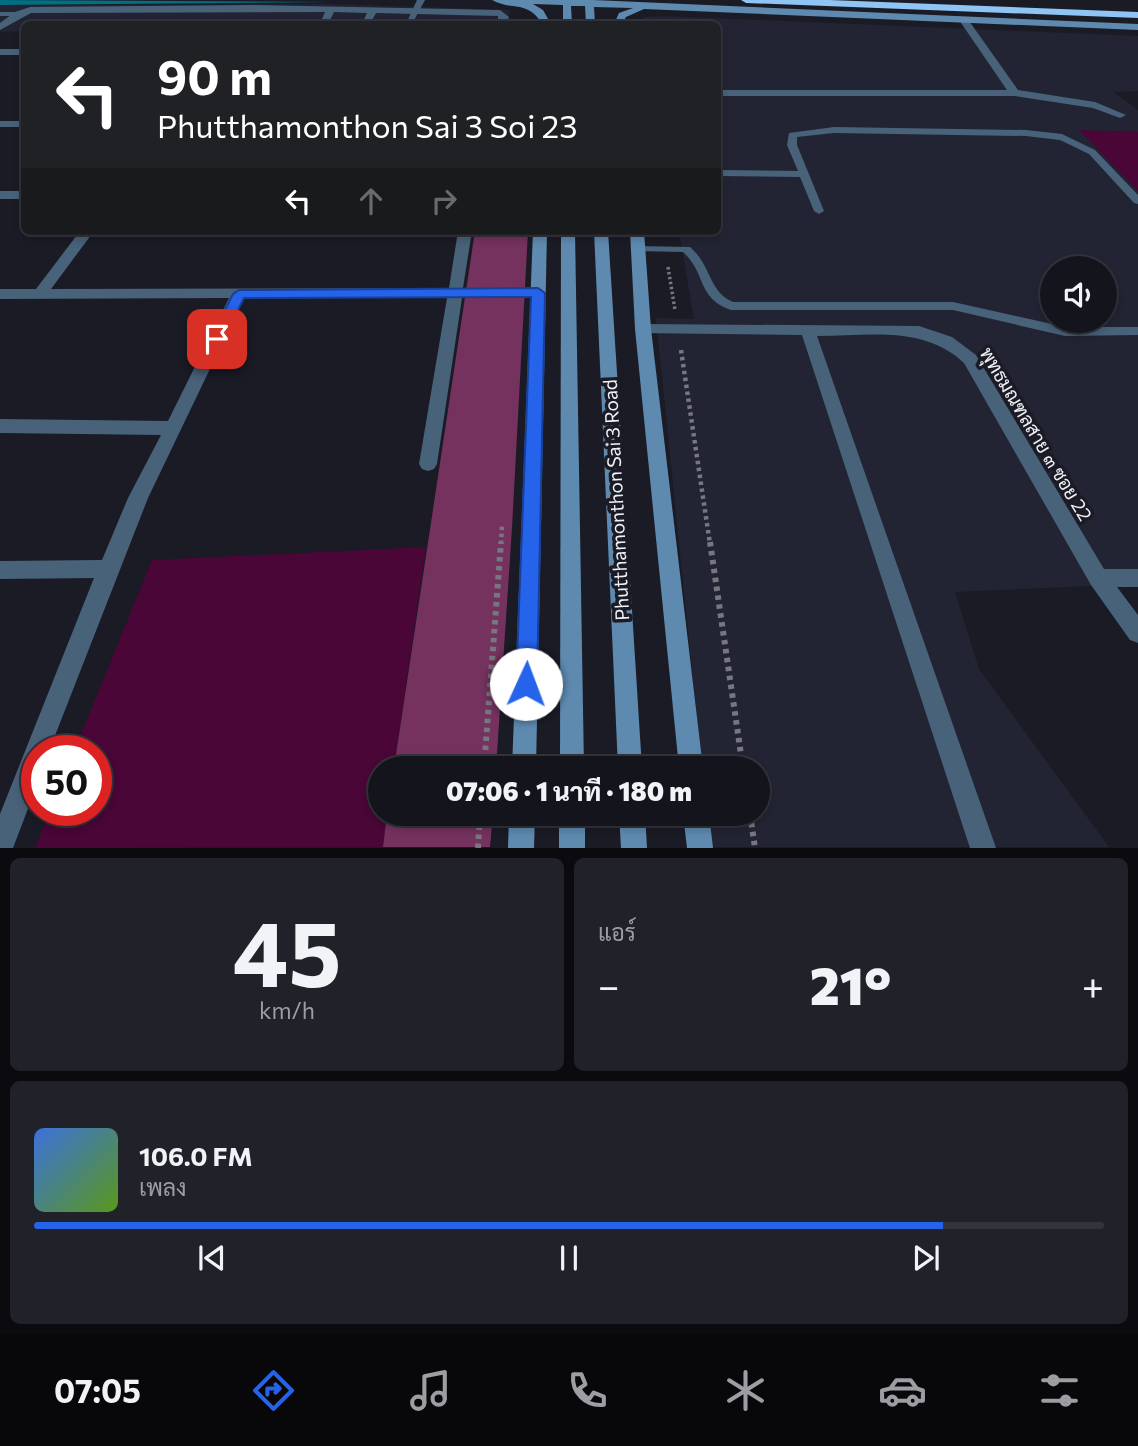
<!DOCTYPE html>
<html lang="th">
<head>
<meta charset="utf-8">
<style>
  body { margin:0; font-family:Commissioner,Sarabun,sans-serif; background:#212129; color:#f1f3f6; height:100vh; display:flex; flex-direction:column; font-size:26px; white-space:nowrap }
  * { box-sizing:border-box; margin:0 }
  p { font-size:23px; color:#9d9ea3 }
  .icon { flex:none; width:38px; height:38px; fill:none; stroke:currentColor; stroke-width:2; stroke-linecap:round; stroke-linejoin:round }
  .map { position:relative; height:848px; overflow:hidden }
  .details { display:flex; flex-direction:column; gap:10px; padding:10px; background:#0b0b0f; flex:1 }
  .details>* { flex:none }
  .guide { position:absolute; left:21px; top:21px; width:700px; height:214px; border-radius:10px; box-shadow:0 4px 10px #0003,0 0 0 2px #33333b; background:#202124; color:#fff; overflow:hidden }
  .fabs { position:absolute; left:1040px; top:256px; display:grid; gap:14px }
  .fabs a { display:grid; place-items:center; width:77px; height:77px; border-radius:50%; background:#14141c; box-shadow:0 4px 10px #0003,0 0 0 2px #33333b; font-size:35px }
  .speed { position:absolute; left:21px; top:735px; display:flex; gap:14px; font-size:35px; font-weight:700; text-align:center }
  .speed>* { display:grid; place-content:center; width:91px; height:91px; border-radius:50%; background:#14141c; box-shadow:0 4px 10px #0003,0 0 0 2px #33333b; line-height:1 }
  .speed .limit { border:10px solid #d22; background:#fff; color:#111 }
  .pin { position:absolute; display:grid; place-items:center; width:60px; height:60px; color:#fff; margin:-30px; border-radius:14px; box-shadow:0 4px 10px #0006 }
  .me { position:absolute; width:77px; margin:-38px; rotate:2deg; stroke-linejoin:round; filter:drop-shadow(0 0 5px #0008) }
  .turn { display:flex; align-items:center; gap:24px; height:147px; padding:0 21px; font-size:32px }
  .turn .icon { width:91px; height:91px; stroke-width:2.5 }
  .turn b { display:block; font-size:49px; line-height:60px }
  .lanes { display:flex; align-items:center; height:66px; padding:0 21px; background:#0003; justify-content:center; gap:35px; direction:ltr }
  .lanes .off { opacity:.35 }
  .big { font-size:52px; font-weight:800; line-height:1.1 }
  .details .card { flex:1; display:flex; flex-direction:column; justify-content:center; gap:10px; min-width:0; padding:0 24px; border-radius:10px; background:#212129 }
  .details .dial { align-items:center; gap:0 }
  .dial b { font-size:91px; line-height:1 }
  .song { display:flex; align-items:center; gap:21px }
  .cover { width:84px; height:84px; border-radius:10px; background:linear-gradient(135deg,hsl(220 70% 55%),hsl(90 70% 35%)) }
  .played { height:7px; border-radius:4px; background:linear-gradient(90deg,#2563eb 85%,#33333b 85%) }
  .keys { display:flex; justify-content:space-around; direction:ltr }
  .heat { display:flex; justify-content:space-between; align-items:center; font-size:38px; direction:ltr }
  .details .tiles { flex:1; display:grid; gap:10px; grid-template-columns:1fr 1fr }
  .card:last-child { grid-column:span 2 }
  .trip { position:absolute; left:368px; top:756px; width:402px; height:70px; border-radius:35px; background:#14141c; box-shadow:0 4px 10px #0003,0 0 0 2px #33333b; font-weight:800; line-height:70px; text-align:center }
  .tabs { display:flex; height:112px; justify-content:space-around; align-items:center; background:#08080b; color:#9d9ea3 }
  .tabs .icon { width:49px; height:49px }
  .tabs .selected { color:#2563eb }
  .tabs b { font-size:32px; color:#f1f3f6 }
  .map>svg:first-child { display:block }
  .built { fill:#222433; fill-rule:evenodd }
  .green { fill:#490637 }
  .forest { fill:#75325f }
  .water { fill:#017084 }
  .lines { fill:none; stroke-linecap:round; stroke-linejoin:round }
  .path-far2 { stroke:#767780; stroke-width:3.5; stroke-dasharray:2.5 2.5; stroke-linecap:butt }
  .path-far1 { stroke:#767780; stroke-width:4.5; stroke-dasharray:3.5 3.5; stroke-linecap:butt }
  .path { stroke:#767780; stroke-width:6; stroke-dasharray:4.5 4.5; stroke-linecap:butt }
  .lane { fill:#48627a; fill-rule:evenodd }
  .street { fill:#48627a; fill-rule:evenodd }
  .secondary { fill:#5f8ab0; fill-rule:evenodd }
  .highway { fill:#8fc4f4; fill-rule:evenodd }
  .route { fill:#2563eb; stroke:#184099; stroke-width:2 }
  .labels { text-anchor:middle; stroke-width:7; stroke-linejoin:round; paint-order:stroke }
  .street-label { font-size:19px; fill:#eff0f7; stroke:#1a1b25 }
</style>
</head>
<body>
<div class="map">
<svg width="1138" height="848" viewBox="0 0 1138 848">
  <rect width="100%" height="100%" fill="#1a1b25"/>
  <g class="built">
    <path d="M332 4 510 10 507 24H24V31L0 32V5Z"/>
    <path d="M665 16 1138 36V91L1114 92 1138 110V132L1080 131 1138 191V584L955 592 979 669 1109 847H710L707 814H758V768H702L656 318 694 319 679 231H718V24H641L644 17ZM1052 268H1104V320H1052Z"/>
  </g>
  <g class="green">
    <path d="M1079 130 1138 132V191Z"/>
    <path d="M426 547 394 768H380V814H387L383 847 35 848 50 810H96V751H74L152 560Z"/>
  </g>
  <g class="forest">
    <path d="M475 231H528L512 528 496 768H394Z"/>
    <path d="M387 814H493L490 847H383Z"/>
  </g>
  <path class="water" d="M0 0 333 2 0 5Z"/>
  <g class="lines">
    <path class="path-far2" d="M668 267 675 310"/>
    <g class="path-far1">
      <path d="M681 350 710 544"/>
      <path d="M501 544 502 525"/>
    </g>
    <g class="path">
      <path d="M710 542 743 768"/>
      <path d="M484 768 501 542"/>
      <path d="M750 814 755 848"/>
      <path d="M478 848 480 814"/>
    </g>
    <g class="lane">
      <path d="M417 0H425L412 24H406Z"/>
      <path d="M0 12H18L22 14 18 16H0Z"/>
      <path d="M834 127 1026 130 1062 134 1095 150 1138 195V204L1134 203 1089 154 1060 140 1026 136 834 133 797 137V145L824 211 819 214 814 211 800 177 718 176V170L798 171 787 145 789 133Z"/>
      <path d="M638 246 690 247C712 266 708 291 733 302H953L1065 327H1138V335L1065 336 953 310H731C697 299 706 272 683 252L634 251 632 249Z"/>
    </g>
    <g class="street">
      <path d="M255 5 500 10 509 17 506 24H498V16L376 13 370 24H362L367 13 334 12 328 24H320L325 12 31 13 0 30V23L15 12 30 7Z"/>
      <path d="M964 17 967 18 1018 90 1095 102 1126 115 1120 118 1093 108 1015 96H718V90H1007L959 20Z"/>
      <rect x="0" y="49" width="24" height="6"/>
      <rect x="0" y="121" width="24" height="6"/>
      <rect x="0" y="191" width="24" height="8"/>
      <path d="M80 231H94L51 289 449 288 458 231H472L463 288H538L545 293 538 298H462L437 464 434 469 428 471 422 469 419 464 447 298H244L148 498 49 751H37V785L13 848H0V814L94 578 0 579V561L102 560 128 498 161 435 0 433V419L168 421 229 298 0 299V289H36Z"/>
      <path d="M643 324 919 326 952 337 976 355 1104 569H1138V587H1117L1138 615V643L1130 640 1091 585 964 363C924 325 869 336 817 336L996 848H970L802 335 637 333 635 329Z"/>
    </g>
    <g class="secondary">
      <path d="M492 0H593L1138 24V30L644 9 626 17 622 24H614L619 13 633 8 594 7 595 24H586L585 6H571L572 24H563V5L533 4 543 10 551 24H542C528 0 512 11 492 0Z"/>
      <path d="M533 231H547L536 768H512Z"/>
      <path d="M561 231H575L584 768H560Z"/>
      <path d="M594 231H608L642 768H618Z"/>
      <path d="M630 231H644L651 329 703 768H679L635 329Z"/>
      <path d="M509 814H535L534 848H508Z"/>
      <rect x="559" y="814" width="26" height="34"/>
      <path d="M619 814H645L647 848H621Z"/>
      <path d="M683 814H709L713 848H687Z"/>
    </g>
    <path class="highway" d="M741 0H830L1138 12V18L746 3Z"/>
  </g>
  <path class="route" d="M538 288 545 293 537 684 534 692 526 695 519 692 516 684 531 297 244 298 222 342 217 343 210 339 233 294 239 290Z"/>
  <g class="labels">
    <g class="street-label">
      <text transform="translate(1036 434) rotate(59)" y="7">พุทธมณฑลสาย ๓ ซอย 22</text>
      <text transform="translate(616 500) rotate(-93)" y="7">Phutthamonthon Sai 3 Road</text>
    </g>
  </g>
</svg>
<div class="fabs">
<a><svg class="icon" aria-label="sound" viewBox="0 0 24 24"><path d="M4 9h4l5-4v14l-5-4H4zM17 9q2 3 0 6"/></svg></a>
</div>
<div class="speed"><div class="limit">50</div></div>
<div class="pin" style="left:217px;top:339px;background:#d93025"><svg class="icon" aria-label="arrive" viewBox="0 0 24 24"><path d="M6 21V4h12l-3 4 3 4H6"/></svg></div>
<svg class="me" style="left:526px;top:684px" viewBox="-20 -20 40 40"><circle r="19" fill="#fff"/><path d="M0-13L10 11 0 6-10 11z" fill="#2563eb"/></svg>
<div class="trip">07:06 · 1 นาที · 180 m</div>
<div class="guide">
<div class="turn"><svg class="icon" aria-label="left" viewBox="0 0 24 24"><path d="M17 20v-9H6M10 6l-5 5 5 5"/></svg><div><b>90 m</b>Phutthamonthon Sai 3 Soi 23</div></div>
<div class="lanes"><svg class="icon" aria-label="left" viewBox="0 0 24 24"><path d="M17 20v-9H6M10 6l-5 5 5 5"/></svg><svg class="icon off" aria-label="ahead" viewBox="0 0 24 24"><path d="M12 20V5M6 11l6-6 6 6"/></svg><svg class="icon off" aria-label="right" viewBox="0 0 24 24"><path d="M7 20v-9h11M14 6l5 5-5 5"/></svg></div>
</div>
</div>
<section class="details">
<div class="tiles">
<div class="card dial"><b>45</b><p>km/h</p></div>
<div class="card"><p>แอร์</p>
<div class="heat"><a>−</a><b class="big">21°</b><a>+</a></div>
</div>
<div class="card">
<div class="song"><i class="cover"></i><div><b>106.0 FM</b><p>เพลง</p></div></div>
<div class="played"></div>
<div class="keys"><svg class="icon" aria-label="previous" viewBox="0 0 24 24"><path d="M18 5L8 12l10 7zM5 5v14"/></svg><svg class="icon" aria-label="pause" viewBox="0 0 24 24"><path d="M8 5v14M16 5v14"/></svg><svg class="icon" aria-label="next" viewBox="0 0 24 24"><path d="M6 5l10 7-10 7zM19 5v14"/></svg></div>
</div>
</div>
</section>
<nav class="tabs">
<b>07:05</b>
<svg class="icon selected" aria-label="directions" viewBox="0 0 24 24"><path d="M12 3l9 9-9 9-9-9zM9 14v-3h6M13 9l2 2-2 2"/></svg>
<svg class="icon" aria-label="music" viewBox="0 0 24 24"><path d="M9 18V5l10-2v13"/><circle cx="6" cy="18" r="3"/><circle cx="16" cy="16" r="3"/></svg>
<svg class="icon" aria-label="phone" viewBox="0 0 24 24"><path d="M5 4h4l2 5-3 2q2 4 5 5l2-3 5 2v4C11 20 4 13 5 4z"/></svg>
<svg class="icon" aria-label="climate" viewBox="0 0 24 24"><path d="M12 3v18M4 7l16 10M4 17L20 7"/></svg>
<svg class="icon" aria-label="car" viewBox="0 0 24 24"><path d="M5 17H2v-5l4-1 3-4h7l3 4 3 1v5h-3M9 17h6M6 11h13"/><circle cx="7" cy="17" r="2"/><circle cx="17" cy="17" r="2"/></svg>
<svg class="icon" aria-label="filters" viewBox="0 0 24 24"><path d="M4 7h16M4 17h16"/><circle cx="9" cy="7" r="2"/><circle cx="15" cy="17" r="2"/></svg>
</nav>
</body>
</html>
